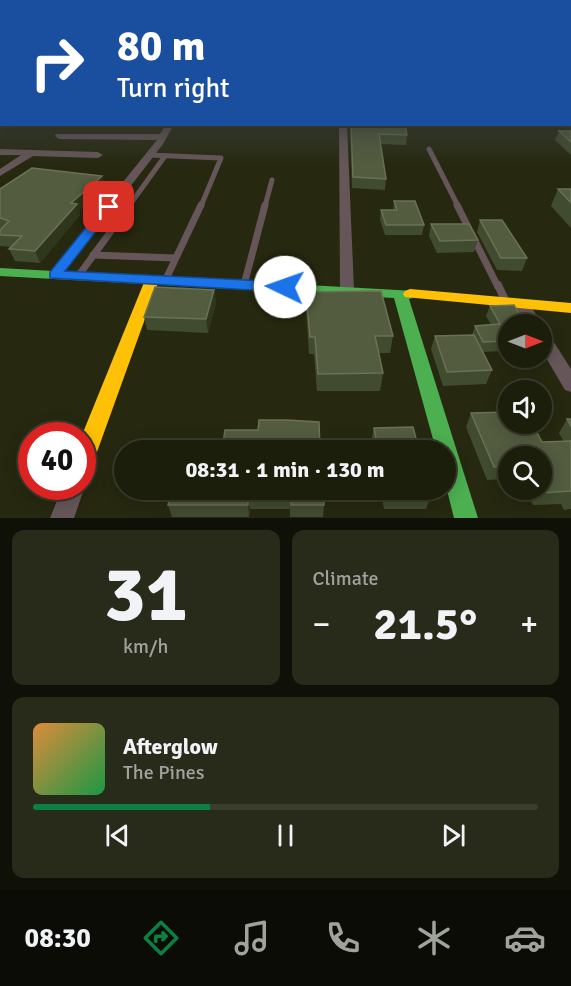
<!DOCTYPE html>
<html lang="en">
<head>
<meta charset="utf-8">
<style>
  body { margin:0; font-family:Signika,sans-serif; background:#292b1a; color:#f1f3f6; height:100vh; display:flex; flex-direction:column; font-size:22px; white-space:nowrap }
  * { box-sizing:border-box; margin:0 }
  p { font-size:20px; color:#a0a29d }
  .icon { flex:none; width:33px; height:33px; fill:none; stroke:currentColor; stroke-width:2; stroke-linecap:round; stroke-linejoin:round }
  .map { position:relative; height:518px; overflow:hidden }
  .panel { display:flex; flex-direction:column; gap:12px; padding:12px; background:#0f1007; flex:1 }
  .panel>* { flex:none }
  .guide { position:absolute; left:0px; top:0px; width:572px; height:126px; box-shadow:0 3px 15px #0003,0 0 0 2px #3a3c2d; background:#1a4fa0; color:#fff; overflow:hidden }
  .needle { width:39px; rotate:90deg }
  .controls { position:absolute; left:498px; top:314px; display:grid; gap:12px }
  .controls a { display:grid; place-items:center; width:54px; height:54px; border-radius:50%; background:#1c1e0c; box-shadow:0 3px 15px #0003,0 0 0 2px #3a3c2d; font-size:30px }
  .speed { position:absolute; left:18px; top:422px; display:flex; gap:12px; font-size:30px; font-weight:700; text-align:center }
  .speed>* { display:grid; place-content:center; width:78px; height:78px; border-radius:50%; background:#1c1e0c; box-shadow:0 3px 15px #0003,0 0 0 2px #3a3c2d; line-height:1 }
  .speed .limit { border:9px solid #d22; background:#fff; color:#111 }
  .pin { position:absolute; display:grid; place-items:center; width:51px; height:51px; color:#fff; margin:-26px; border-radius:12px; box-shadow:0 3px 9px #0006 }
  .me { position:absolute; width:66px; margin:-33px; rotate:273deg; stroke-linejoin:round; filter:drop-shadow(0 0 4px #0008) }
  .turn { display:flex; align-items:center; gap:21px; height:126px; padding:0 18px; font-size:27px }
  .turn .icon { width:78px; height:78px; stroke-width:2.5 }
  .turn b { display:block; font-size:42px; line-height:51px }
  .big { font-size:45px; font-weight:700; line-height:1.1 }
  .panel .card { flex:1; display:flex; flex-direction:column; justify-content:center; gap:9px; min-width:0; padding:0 21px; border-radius:12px; background:#292b1a }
  .panel .dial { align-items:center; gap:0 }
  .dial b { font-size:78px; line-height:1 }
  .song { display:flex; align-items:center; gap:18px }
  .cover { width:72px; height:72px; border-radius:9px; background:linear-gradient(135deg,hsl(30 70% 55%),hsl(140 70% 35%)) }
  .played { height:6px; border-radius:3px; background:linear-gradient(90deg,#0b8043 35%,#3a3c2d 35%) }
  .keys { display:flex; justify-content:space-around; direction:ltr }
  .heat { display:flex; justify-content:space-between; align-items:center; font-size:33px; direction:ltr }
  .panel .tiles { flex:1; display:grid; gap:12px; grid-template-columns:1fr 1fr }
  .card:last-child { grid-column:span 2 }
  .trip { position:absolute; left:114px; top:440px; width:342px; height:60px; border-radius:30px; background:#1c1e0c; box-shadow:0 3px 15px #0003,0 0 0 2px #3a3c2d; font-weight:700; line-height:60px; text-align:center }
  .dock { display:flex; height:96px; justify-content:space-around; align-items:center; background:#0b0c05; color:#a0a29d }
  .dock .icon { width:42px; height:42px }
  .dock .on { color:#0b8043 }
  .dock b { font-size:27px; color:#f1f3f6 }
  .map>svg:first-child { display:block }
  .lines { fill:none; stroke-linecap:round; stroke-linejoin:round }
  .lane-far2 { stroke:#665659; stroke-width:5 }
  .lane-far1 { stroke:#665659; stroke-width:7 }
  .lane { stroke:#665659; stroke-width:8 }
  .street { fill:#665659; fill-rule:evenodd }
  .fast { fill:#4caf50; fill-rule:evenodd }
  .slow { fill:#ffc107; fill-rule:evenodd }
  .wall { fill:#414b2f }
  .shaded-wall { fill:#2f361b }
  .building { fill:#535c3f; stroke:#697255; stroke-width:1.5 }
  .route { fill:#1a73e8; stroke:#114b97; stroke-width:1.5 }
</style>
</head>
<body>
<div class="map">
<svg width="571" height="518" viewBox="0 0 571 518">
  <rect width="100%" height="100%" fill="#262810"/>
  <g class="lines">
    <g class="lane-far2">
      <path d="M429 149 458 206"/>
      <path d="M149 155 221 158 201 206"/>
      <path d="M129 206 165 156"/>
      <path d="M265 206 272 180"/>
    </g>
    <g class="lane-far1">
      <path d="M457 205 498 287"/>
      <path d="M93 255 175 258"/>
      <path d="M79 275 130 205"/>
      <path d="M165 281 201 205"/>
      <path d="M244 285 265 205"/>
    </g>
    <path class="lane" d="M498 285 506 302"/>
    <g class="street">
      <rect x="0" y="102" width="2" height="4"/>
      <path d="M0 117H2L0 122Z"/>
      <path d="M166 124H174L163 144 60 278H50L48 275 50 272 157 140 59 139 55 136 56 134H160Z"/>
      <path d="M339 124H347L354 290 347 295 340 290Z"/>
      <path d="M0 149 98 152 103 155 98 158 33 156 0 176V169L21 155H0Z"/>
      <path d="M522 299 527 300 542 324V325L526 324 514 304 517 300Z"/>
      <path d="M542 331 548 333 571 369V392L565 390 542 351Z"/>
      <path d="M82 480 85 486 74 518H50L63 486H82Z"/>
    </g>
    <path class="fast" d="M0 268 415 291 417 294 415 297 409 299 478 518H454L446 486V450H436L394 298 0 276Z"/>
    <g class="slow">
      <path d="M152 275 159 280 93 463 90 470 82 473V435L145 280Z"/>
      <path d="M410 289 571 303V313L405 297 403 294 405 291Z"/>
    </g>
  </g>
  <g class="wall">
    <path d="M350 124H405L407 135 406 145 381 144 386 179 385 190 352 188Z"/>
    <path d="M559 131H571V155L555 140Z"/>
    <path d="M105 187 79 210 80 215 40 263 15 261 9 249 11 247 0 246V230L1 229 0 228V189Z"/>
    <path d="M558 189H571V228L551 206Z"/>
    <path d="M394 201 424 225 422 235H385L380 220 381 210H393Z"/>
    <path d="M480 220 527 258 522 271 497 270 477 232Z"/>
    <path d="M431 224 478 240 474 252 437 253 429 236Z"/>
    <path d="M214 290 216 303 208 333 147 330 144 317Z"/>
    <path d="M306 292 393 336 390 353H379L383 373 380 391H317L314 354H309L306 309Z"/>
    <path d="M490 306 508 324V357H543L538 367 513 368 504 351 482 352 492 370 486 384 443 386 431 349 435 336 472 335 475 326 491 325 486 316Z"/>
    <path d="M471 413 542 442H564L559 433 567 419H571V509L564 510 561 504 533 505 526 489H542V456H508V479L487 480 466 427Z"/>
    <path d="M374 428 419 450H373L371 441Z"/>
    <path d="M323 489 324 505 323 517H290V509H250L249 517H172L168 505Z"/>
    <path d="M380 489H429L431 496 426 509H384Z"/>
  </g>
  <g class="shaded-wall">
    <path d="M102 176 105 187 79 210 80 215 40 263 35 251 71 203Z"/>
    <path d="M214 290 216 303 208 333 206 319Z"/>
    <path d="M248 496 250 509 249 517 248 505Z"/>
  </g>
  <g class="building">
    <path d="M351 124H405L407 135 379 134 386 179 353 177Z"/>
    <path d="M559 131H571V142Z"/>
    <path d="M32 168 102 176 71 203 77 204 35 251 9 249 22 236 0 235V230L9 221 0 218V189Z"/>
    <path d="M558 189H571V203Z"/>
    <path d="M394 201H415L424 225H386L381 210H397Z"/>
    <path d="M480 220H502L527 258H501Z"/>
    <path d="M431 224H469L478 240 440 241Z"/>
    <path d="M155 287 214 290 206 319 144 317Z"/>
    <path d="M381 291 393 336H375L383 373 318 374 315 337H310L306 292Z"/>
    <path d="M514 305 525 324H508V342V341L483 342 475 326 500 324 490 306Z"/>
    <path d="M474 335 492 370 447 372 435 336Z"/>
    <path d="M508 412V423H532L542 442 571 441V491L542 493 540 489H542V456H508V466L494 467 471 413Z"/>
    <path d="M567 419H571V426Z"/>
    <path d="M259 420H287L319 422 320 450H222L225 430H258Z"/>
    <path d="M413 427 419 450H378L374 428Z"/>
    <path d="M172 489H323L324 505H291V496H248V505H168Z"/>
    <path d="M386 489H429L431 496H387Z"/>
  </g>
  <linearGradient id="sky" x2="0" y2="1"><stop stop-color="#151609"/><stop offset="0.56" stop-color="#414842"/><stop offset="1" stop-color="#414842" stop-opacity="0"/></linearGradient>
  <rect width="571" height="165" fill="url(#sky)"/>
  <path class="route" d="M109 203 115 207 65 271 285 282 293 287 285 292 50 278V272L105 204Z"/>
</svg>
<div class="controls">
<a><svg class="needle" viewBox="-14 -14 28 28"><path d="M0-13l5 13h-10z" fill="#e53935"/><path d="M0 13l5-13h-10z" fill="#a0a29d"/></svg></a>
<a><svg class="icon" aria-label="sound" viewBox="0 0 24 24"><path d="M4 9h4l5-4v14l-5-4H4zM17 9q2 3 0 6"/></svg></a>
<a><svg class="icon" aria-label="search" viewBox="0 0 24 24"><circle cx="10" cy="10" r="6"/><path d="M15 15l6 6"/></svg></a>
</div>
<div class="speed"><div class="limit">40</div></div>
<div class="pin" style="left:109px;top:207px;background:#d93025"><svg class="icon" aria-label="arrive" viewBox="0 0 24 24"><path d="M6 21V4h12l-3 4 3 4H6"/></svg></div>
<svg class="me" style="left:285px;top:287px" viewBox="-20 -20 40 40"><circle r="19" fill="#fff"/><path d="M0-13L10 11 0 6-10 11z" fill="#1a73e8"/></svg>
<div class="trip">08:31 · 1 min · 130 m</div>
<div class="guide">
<div class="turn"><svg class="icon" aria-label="right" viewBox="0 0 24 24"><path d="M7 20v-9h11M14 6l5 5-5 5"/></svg><div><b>80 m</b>Turn right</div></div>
</div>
</div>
<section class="panel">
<div class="tiles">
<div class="card dial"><b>31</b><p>km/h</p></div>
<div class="card"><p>Climate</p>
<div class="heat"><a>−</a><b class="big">21.5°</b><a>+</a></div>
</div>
<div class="card">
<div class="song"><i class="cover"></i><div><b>Afterglow</b><p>The Pines</p></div></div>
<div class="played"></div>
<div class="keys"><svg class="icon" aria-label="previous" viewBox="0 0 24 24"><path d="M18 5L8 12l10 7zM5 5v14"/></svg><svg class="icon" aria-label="pause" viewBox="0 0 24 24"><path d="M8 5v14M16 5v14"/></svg><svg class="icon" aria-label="next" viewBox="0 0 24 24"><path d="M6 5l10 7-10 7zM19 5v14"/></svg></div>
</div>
</div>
</section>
<nav class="dock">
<b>08:30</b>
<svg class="icon on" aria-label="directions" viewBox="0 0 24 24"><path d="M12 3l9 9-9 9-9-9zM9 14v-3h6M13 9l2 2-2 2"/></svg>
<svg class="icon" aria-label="music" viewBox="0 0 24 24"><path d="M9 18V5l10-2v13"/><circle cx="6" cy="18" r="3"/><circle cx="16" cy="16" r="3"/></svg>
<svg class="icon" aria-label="phone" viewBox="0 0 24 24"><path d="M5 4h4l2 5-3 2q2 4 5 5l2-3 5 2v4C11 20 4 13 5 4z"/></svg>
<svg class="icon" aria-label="climate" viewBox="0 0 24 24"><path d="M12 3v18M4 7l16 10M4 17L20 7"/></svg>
<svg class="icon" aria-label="car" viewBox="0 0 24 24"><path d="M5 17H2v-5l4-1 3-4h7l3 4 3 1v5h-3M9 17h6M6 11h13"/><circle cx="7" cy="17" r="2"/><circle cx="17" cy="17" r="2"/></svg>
</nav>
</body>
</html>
